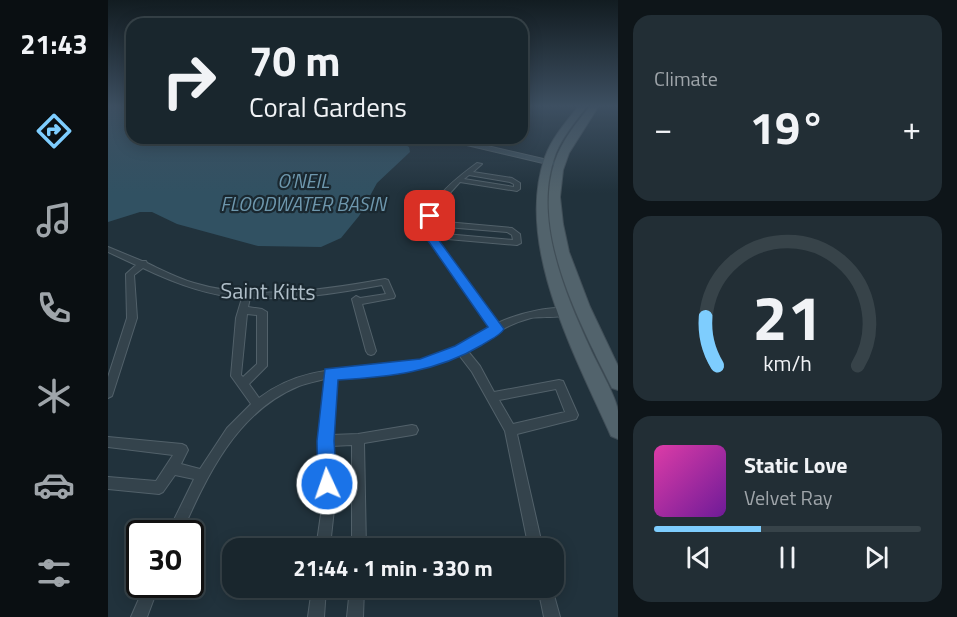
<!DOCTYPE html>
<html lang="en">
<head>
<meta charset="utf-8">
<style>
  body { margin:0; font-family:"Titillium Web",sans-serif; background:#222e35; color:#f1f3f6; height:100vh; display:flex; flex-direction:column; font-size:22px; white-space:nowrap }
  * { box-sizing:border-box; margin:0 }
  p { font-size:20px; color:#9fa5aa }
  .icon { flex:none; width:33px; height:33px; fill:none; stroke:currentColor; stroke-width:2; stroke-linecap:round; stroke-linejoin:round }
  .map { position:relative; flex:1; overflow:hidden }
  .sheet { display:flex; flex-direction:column; gap:15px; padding:15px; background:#0e1519; width:339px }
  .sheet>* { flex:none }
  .guide { position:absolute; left:18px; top:18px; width:402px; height:126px; border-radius:18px; box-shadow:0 3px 15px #0003,0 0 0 2px #374349; background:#19262d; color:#f1f3f6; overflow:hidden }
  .speed { position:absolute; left:18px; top:520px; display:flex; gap:12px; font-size:30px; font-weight:700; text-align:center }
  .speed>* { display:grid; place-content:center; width:78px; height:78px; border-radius:50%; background:#19262d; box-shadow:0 3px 15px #0003,0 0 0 2px #374349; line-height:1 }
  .speed .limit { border:3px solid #111; border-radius:9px; background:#fff; color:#111 }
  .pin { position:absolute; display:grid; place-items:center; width:51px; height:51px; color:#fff; margin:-26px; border-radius:12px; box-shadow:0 3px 9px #0006 }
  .me { position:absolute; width:66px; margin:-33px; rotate:357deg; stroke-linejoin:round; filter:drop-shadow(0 0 4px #0008) }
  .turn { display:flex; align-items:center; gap:21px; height:126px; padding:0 24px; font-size:27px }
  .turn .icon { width:78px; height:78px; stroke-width:2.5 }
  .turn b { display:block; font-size:42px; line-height:51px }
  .big { font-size:45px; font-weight:700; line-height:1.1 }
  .sheet .tile { flex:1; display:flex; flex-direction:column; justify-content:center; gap:9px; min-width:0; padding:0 21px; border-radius:18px; background:#222e35 }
  .sheet .dial { align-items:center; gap:0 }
  .dial svg { height:156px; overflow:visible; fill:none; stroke:#374349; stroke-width:7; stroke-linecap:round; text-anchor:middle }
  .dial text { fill:#f1f3f6; stroke:none }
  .song { display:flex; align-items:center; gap:18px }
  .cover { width:72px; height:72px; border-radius:9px; background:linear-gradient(135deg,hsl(320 70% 55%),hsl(280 70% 35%)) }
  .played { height:6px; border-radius:3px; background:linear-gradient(90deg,#7ecdfe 40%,#374349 40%) }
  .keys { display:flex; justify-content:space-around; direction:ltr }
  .heat { display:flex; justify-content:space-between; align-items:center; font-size:33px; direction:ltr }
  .trip { position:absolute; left:114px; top:538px; width:342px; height:60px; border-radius:18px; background:#19262d; box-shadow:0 3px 15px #0003,0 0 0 2px #374349; font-weight:700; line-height:60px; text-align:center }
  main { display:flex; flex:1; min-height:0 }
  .menu { display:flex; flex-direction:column; width:108px; justify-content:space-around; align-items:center; background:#0a0f12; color:#9fa5aa }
  .menu .icon { width:42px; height:42px }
  .menu .current { color:#7ecdfe }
  .menu b { font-size:27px; color:#f1f3f6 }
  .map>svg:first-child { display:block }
  .water { fill:#315162 }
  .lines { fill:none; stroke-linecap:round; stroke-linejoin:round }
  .minor-casing { stroke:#52616a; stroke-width:2 }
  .secondary-casing { stroke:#52616a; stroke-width:2 }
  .primary-casing { stroke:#414f58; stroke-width:2 }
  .minor { fill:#34434c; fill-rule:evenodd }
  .secondary { fill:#42545f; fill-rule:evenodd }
  .primary { fill:#52636c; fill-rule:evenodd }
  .route { fill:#1a73e8; stroke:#114b97; stroke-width:1.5 }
  .labels { text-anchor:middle; stroke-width:4.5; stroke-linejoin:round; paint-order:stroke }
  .far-water-label { font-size:20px; font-style:italic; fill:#6e97ad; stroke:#1a2830 }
  .street-label { font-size:22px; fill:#afbec8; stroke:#1a2830 }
</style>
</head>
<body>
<main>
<nav class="menu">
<b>21:43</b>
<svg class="icon current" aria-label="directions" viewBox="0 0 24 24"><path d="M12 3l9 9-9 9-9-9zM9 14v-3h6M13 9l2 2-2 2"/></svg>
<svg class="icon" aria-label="music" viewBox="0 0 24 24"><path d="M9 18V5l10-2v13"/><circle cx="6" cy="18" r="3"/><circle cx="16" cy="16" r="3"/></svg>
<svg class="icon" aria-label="phone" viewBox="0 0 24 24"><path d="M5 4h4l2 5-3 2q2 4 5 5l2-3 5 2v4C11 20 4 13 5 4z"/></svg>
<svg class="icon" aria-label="climate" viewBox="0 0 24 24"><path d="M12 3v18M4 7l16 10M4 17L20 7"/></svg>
<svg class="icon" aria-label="car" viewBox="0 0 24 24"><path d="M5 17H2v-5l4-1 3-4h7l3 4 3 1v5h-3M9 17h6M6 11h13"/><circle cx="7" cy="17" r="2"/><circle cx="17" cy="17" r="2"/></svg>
<svg class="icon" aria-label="filters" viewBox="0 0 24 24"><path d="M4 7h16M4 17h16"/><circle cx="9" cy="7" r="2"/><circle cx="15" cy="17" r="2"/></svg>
</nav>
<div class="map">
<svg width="510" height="617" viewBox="0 0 510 617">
  <rect width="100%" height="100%" fill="#21323c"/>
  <path class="water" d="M0 107H24V138H285L301 147 302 152 269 183 251 216 233 238 213 247 150 246 69 224 44 212H32L0 222Z"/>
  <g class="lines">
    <g class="minor-casing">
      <g id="minor">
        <path d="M369 163 374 164 365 172 404 178 412 183V189L409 191 352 182 333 203 327 221 404 228 412 234 413 243 409 245 328 238 390 323C404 316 452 301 465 312 457 319 434 316 423 318 399 324 380 338 359 350L372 366 386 392 451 380 455 381 470 415 468 419 464 420 409 434 435 549H421L397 431 364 372 351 355C310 375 271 372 228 377L223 435 250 434 304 425 308 426 310 430 308 434 304 435 256 443 258 549H208L215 500 211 441 217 379C209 381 199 383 191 386 128 412 99 476 73 534H59L86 479 67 475 55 492 51 494 0 489V477L48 481 65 455 0 447V437L74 444 78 446 80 450 73 464 92 469 119 428 143 404 123 376 128 318 134 298C98 295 66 283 35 268L26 275 29 318 5 393 4 396 0 398V377L19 318 18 274 28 265 0 252V247L34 261H38L39 263C54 270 69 278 86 283 146 301 216 290 277 279L280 280 287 296 286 298 254 304 268 351 266 354 263 355 260 354 258 351 244 299 248 296 252 298 278 294 274 285C231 293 187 300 142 298L140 307 154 309 159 312V366L141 384 151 398C202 359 255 373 312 361 338 355 360 340 383 327L318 235C321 198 341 184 369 163ZM361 175 402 182 406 184V187L356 179ZM326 226 399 232 404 235 405 240 326 233ZM139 314 149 315V364L135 377 133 375ZM448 389 457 412 405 424 391 400ZM244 445V539L223 537 227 500 223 446Z"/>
        <path d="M37 585H51L39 617H23Z"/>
        <path d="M204 588H218L216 617H200Z"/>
        <path d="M242 588H256L255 617H239Z"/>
        <path d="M430 588H444L452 617H436Z"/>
      </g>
    </g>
    <g class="secondary-casing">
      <path id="secondary" d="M329 138H345L457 164 452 167Z"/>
    </g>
    <g class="primary-casing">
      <g id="primary">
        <path d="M470 107H478C467 122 455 136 448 153 424 216 456 291 482 348 489 364 508 396 510 411 510 420 510 430 510 439L503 436C468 357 406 245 437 157 444 138 458 122 470 107Z"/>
        <path d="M482 107H490L461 153 455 170 452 197 455 224 461 252 482 307 510 366V390L504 388C473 325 423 233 447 161 454 141 468 123 482 107Z"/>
      </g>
    </g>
    <use href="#minor" class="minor"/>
    <use href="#secondary" class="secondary"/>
    <use href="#primary" class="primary"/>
  </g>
  <linearGradient id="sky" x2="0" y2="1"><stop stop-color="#121c21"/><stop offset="0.55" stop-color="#3d4f61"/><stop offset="1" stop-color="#3d4f61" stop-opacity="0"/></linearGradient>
  <rect width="510" height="193" fill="url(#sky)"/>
  <path class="route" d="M318 214 328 216 327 235 396 329C392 336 381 340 374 345 329 372 281 377 230 380L226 441 229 484 226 491 219 494 212 491 210 484 209 441 217 369 312 359 347 346 380 327 316 235Z"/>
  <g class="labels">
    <g class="far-water-label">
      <text x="195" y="188">O'NEIL<tspan x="195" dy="23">FLOODWATER BASIN</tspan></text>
    </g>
    <g class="street-label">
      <text transform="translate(160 291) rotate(1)" y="8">Saint Kitts</text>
    </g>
  </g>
</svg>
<div class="speed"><div class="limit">30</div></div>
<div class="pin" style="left:322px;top:216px;background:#d93025"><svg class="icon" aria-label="arrive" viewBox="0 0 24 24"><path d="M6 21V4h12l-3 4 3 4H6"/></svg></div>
<svg class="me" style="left:219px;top:484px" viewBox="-20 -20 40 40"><circle r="17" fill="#1a73e8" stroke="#fff" stroke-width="3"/><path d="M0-11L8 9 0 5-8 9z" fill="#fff"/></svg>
<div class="trip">21:44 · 1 min · 330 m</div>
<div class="guide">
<div class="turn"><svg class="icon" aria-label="right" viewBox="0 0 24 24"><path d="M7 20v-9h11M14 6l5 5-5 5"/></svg><div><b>70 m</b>Coral Gardens</div></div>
</div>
</div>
<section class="sheet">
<div class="tile"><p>Climate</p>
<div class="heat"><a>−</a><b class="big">19°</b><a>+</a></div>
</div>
<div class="tile dial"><svg viewBox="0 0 100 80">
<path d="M14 69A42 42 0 1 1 86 69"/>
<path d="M14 69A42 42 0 0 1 8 44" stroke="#7ecdfe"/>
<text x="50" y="56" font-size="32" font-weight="700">21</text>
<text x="50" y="72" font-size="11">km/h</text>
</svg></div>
<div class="tile">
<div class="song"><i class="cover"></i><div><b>Static Love</b><p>Velvet Ray</p></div></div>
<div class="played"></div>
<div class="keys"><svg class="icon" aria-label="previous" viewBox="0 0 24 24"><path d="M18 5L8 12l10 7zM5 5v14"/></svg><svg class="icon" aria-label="pause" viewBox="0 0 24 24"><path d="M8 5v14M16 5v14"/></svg><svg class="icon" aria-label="next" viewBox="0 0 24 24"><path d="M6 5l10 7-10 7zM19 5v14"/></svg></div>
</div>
</section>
</main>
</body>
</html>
